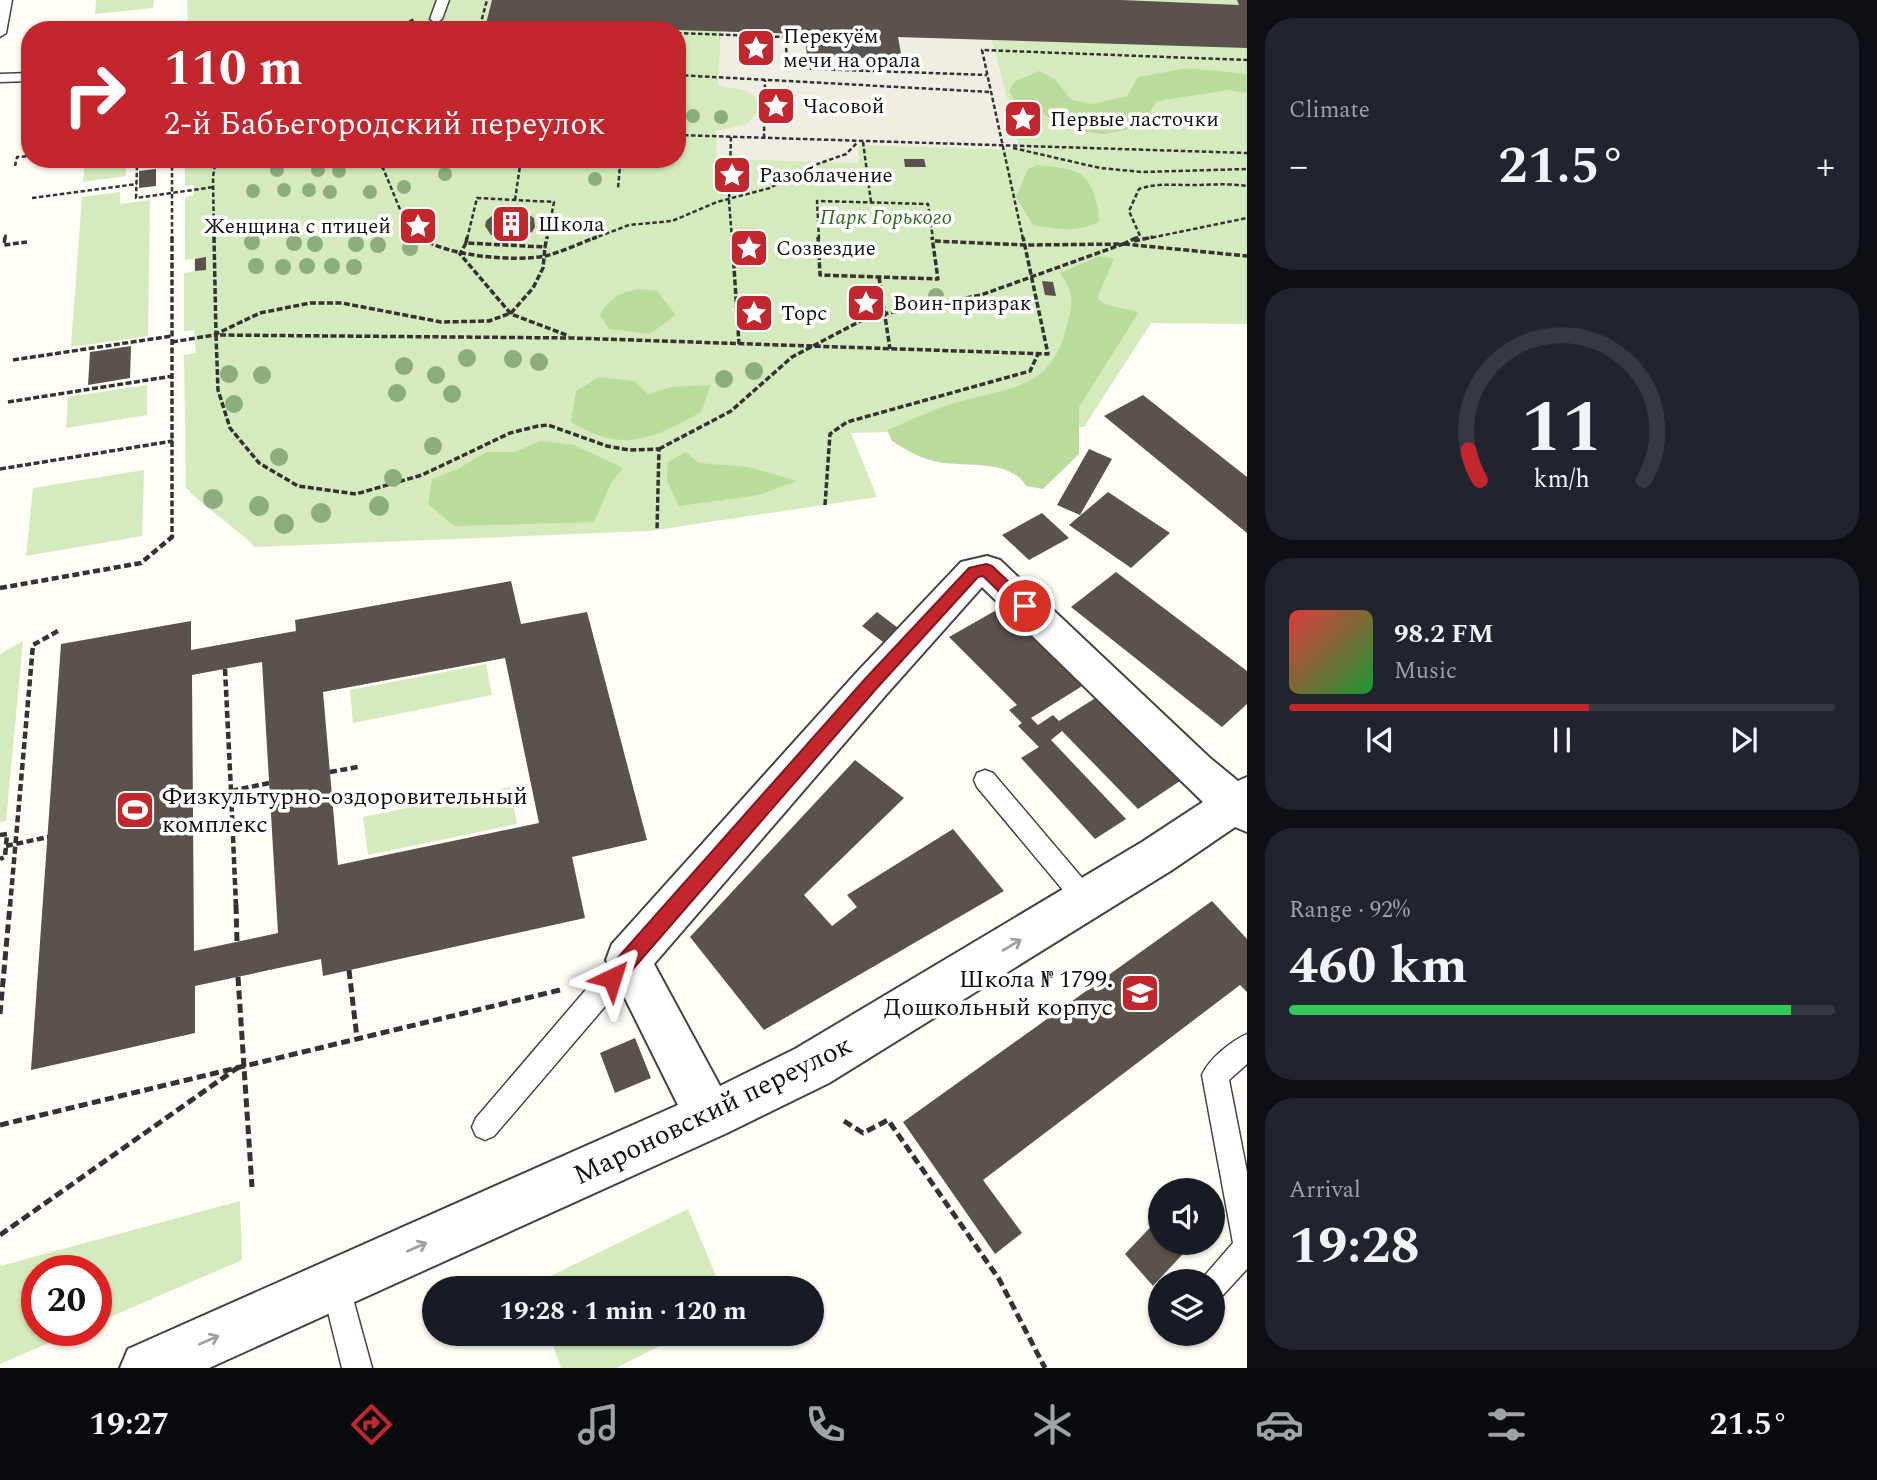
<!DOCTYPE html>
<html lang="en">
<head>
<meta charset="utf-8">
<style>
  body { margin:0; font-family:Spectral,serif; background:#20242c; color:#f1f3f6; height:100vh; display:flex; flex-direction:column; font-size:26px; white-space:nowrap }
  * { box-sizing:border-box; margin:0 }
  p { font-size:23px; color:#9ea1a6 }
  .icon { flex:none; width:38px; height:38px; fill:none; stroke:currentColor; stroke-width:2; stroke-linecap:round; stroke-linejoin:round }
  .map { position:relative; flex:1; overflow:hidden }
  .details { display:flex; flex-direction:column; gap:18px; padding:18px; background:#0d0f14; width:630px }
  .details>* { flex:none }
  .guide { position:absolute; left:21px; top:21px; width:665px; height:147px; border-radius:28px; box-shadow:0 2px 5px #0004; background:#c4262e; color:#fff; overflow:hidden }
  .fabs { position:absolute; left:1148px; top:1178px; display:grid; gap:14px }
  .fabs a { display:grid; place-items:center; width:77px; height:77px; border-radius:50%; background:#171b24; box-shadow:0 2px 5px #0004; font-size:35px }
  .speed { position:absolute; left:21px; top:1255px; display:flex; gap:14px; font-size:35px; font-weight:700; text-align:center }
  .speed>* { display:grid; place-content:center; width:91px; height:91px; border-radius:50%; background:#171b24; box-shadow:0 2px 5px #0004; line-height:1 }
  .speed .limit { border:10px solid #d22; background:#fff; color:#111 }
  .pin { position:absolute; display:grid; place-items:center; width:60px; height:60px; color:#fff; margin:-30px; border:4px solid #fff; border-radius:50%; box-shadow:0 2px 7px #0007 }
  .me { position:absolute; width:77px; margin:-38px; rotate:41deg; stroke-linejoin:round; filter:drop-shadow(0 0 5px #0008) }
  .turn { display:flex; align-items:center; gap:24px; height:147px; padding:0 28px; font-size:32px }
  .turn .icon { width:91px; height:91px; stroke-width:2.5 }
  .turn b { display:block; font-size:49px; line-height:60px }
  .big { font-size:52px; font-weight:700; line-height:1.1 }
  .details .widget { flex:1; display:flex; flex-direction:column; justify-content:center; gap:10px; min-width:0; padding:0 24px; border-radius:28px; background:#20242c }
  .details .dial { align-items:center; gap:0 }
  .dial svg { height:182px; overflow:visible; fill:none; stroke:#363941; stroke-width:7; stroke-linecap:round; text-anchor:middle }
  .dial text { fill:#f1f3f6; stroke:none }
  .song { display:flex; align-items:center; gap:21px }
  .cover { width:84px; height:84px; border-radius:10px; background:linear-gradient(135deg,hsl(0 70% 55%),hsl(130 70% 35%)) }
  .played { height:7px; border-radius:4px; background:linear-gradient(90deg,#c4262e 55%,#363941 55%) }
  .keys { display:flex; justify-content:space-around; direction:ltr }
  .heat { display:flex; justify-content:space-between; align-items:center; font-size:38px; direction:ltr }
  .charge { height:10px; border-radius:5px; background:linear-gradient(90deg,#34c759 92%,#363941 0) }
  .trip { position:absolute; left:422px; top:1276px; width:402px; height:70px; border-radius:35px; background:#171b24; box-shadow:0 2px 5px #0004; font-weight:700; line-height:70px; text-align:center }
  .menu { display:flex; height:112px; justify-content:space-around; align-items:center; background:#090b0e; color:#9ea1a6 }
  .menu .icon { width:49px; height:49px }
  .menu .current { color:#c4262e }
  .menu b { font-size:32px; color:#f1f3f6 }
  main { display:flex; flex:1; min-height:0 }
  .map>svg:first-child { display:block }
  .green { fill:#d5ebbd }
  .forest { fill:#b9dc9c }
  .plaza { fill:#f1ede2 }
  .building { fill:#5a524d; fill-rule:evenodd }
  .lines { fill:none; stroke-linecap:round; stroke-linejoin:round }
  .lane-casing { stroke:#444; stroke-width:3 }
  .street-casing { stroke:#444; stroke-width:4 }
  .path-far3 { stroke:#333; stroke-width:2.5; stroke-dasharray:4.5 2.5; stroke-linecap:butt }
  .path-far2 { stroke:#333; stroke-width:3.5; stroke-dasharray:6 2.5; stroke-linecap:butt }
  .path-far1 { stroke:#333; stroke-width:4.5; stroke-dasharray:7 3.5; stroke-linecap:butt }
  .path { stroke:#333; stroke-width:5; stroke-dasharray:9 4.5; stroke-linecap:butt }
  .lane { fill:#fff; fill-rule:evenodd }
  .street { fill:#fff; fill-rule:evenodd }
  .tree { fill:#8dad7f }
  .oneway { stroke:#a0a0a0 }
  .route { fill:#c4262e; stroke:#7f191e; stroke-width:2 }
  .labels { text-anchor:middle; stroke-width:7; stroke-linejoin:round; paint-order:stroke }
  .far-poi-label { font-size:21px; fill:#111; stroke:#fff; text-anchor:start }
  .far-park-label { font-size:21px; font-style:italic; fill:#2f6b1f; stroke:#fff }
  .poi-label { font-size:24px; fill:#111; stroke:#fff; text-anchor:start }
  .near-street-label { font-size:28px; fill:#111; stroke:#fff }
</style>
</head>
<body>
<main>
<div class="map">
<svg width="1247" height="1368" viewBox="0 0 1247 1368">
  <rect width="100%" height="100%" fill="#fffdf5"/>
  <g class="green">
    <path d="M96 0H154L153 8 95 14Z"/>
    <path d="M187 0H1247V324L1151 323 1084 427 851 433 877 497 649 531 255 547C233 525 207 510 186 488L184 355 196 353 194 330 184 331V273L195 271 194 259 185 260V197L194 195V185L185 186V159H677V30H188Z"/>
    <path d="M151 159V162L126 165V176L83 182 85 160Z"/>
    <path d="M120 192V204L150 200 148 336 71 347 82 197Z"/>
    <path d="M147 385V415L66 428 68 397Z"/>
    <path d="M144 470 142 536 26 556 33 488Z"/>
    <path d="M23 641 6 821 0 822V654Z"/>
    <path d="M486 664 492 695 353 723 350 690Z"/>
    <path d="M510 787 517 824 368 855 363 817Z"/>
    <path d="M240 1201 242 1260 96 1323V1270H37V1330H79L0 1364V1266Z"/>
    <path d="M688 1209 721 1288H533L532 1285Z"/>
    <path d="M549 1334H683L616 1368H561Z"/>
  </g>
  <g class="forest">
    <path d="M1188 68 1247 74V93L1229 90 1157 101 1140 127 1104 134 1062 129 1037 108 1015 102 1009 91 1014 82 1039 71 1055 79 1071 100 1092 104 1127 96 1138 77Z"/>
    <path d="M1037 165C1067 169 1088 166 1096 201 1098 209 1100 214 1098 222 1077 233 1056 229 1033 225L1016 197 1028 169Z"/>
    <path d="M1099 256 1114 259 1097 298 1107 305 1139 312 1079 407V454L1043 489 1026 486C1011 459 965 467 938 462 922 459 906 450 892 441L887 430C907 422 927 412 948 405 1001 387 1049 395 1066 329 1073 303 1075 295 1060 273Z"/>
    <path d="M641 289 657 291 676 315 650 334 609 329 600 315C611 296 621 292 641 289Z"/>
    <path d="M599 377 634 381 648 394 672 387 711 385 701 412C652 439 623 454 571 422L576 391Z"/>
    <path d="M540 441 574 445 623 468 611 483 594 522 454 526 428 504 432 479 458 469 486 452H515Z"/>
    <path d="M686 452 699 463 749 467 797 481 759 495 679 506 667 481 668 462Z"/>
  </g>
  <path class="plaza" d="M721 31 805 34 807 56 852 58 902 59 898 37 992 40 1020 150 858 145 859 163 717 159 716 131 747 124 757 112 758 104 755 97 747 91 718 85Z"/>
  <g class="building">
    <path d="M492 0H1121L1239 5 1237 0H1247V48L898 37 902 59 807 56 805 34 486 24Z"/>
    <path d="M904 159H924L926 167H905Z"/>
    <path d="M156 169V186L139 188V171Z"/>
    <path d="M509 209 524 211 534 218 535 227 532 232 512 240 491 235 485 226 486 221 495 213Z"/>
    <path d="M206 257V270L195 271V259Z"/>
    <path d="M1042 281 1053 282 1056 296 1045 295Z"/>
    <path d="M131 346 130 378 88 385 90 352Z"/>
    <path d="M1143 395 1247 477V533L1104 416Z"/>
    <path d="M1089 449 1112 459 1080 515 1057 505Z"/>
    <path d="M1108 492 1170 533 1131 568 1069 525Z"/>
    <path d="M1042 513 1069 538 1029 560 1002 535Z"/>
    <path d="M1116 572 1247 671V704L1222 727 1071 607Z"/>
    <path d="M511 581 521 624 587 612 647 840 572 857 585 918 323 976 321 959 195 986V1033L31 1070 61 644 191 621V650L296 631 295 620ZM505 658 539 823 338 865 323 692ZM262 662 278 933 194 951 192 675Z"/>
    <path d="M1007 604 1087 683 1031 718 1038 725 1053 715 1059 721 1097 697 1180 781 1138 809 1062 731 1051 740 1126 819 1095 839 1021 758 1039 747 1018 726 1022 723 1009 710 1017 705 949 637Z"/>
    <path d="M877 612 898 628 883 642 862 626Z"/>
    <path d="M855 760 904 798 804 895 832 926 857 907 847 895 953 829 1004 891 764 1030 690 937Z"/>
    <path d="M1212 901 1247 939V992L1240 985 983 1180 1022 1233 995 1254 903 1122Z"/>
    <path d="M635 1038 651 1078 615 1093 600 1053Z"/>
    <path d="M1160 1217V1242H1194L1153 1286 1125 1254Z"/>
  </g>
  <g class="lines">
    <g class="lane-casing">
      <g id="lane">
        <path d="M0 0H12L6 33 0 37Z"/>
        <path d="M437 0H449L442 19 436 23 430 19Z"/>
        <path d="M30 73V81L0 82V74Z"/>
        <path d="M985 770 993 773 1094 892 1098 900 1094 908 1086 911 1078 908 977 787 974 780 977 773Z"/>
        <path d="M628 948 637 951 640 960 637 969 494 1136 485 1140 476 1136 472 1127 476 1118 619 951Z"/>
        <path d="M1247 1034V1064L1229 1080 1247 1172V1269L1223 1295 1213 1299V1281H1200L1233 1243 1202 1075C1209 1059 1231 1041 1247 1034Z"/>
        <path d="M335 1270 345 1274 349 1284 372 1368H342L321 1284 325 1274Z"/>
      </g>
    </g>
    <g class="street-casing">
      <path id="street" d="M987 556 1000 560 1210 758 1238 781 1247 777V832L1235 827 1172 870 829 1083 727 1133 209 1368H120L128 1349 678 1105 606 960 612 944 857 672 961 562ZM982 587 1203 802 1142 842 795 1049 720 1086 654 964 885 696Z"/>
    </g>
    <g class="path-far3">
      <path d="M458 23 583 30"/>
      <path d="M480 26 487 0"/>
      <path d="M171 27V30"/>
      <path d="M390 30 415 19"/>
      <path d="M677 33 785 37 788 68 987 75"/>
      <path d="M852 58 854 70"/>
      <path d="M677 75 990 92"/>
      <path d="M677 135 1247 153"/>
      <path d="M731 137 729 201 732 239"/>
      <path d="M764 138 765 80"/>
      <path d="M863 142 871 202"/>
      <path d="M1013 148 1100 168 1142 172 1247 169"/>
      <path d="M172 159V239"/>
      <path d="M312 159 366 163 383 168 406 224 423 239"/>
      <path d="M420 160 620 166 618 188"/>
      <path d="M172 162 137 166 136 198 214 187"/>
      <path d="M15 166 17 157 30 156"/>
      <path d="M32 198 137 184"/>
      <path d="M515 200 521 159"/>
      <path d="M5 239 6 233"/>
      <path d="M214 239 213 177 216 159"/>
      <path d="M467 239 477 198 554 202 547 239"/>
      <path d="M592 239 629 225 672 221 717 202 770 188 806 168 846 154 858 142"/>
      <path d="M819 239 817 201 928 204 933 239"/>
      <path d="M1023 239 982 50 1247 60"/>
      <path d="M1134 239 1140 236 1129 211 1139 189C1157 183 1171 185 1190 185 1212 185 1224 183 1247 186"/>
      <path d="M1145 239 1247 218"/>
    </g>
    <g class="path-far2">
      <path d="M5 237 4 245 27 242"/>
      <path d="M172 237V536"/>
      <path d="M214 237 216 335 573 338 1048 354 1023 237"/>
      <path d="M421 237C443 256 516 262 545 256 562 252 580 243 597 237"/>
      <path d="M467 237 466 243 545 247 547 237"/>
      <path d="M732 237 739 344"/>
      <path d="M818 237 820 275 938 279 932 237"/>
      <path d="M1134 241 1153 237"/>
      <path d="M466 243 460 254 511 314 569 336"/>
      <path d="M1123 244 1138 237"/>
      <path d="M1124 244 1247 256"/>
      <path d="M879 277 890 349"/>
      <path d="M216 335 218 390 230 428 259 463 298 486 356 494 422 475 510 433 538 426 548 425 607 446 629 450 659 449 657 530"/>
      <path d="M172 342 214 335 260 313 310 303H342L441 322 489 321 511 313 533 288 543 268 545 247"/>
      <path d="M13 360 172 336"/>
      <path d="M8 402 173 376"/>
      <path d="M659 449 731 411 792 357 868 317 981 295 1123 244 1026 245 933 241"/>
      <path d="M0 469 173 441"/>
      <path d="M825 505 830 434 847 422 1030 371 1038 354"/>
    </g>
    <g class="path-far1">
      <path d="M0 588 141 563 172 537V534"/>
      <path d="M225 669 231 791"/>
      <path d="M330 772 358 767"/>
      <path d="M0 835 7 834 5 857 0 859"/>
      <path d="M6 846 48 837"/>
      <path d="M10 906 33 645 58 631"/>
      <path d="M236 906 231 791 269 783"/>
    </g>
    <g class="path">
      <path d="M236 905 237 942"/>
      <path d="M349 970 357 1038"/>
      <path d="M238 977 252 1187"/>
      <path d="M0 1014 10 905"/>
      <path d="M844 1121 863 1133 888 1120 999 1279 1045 1368"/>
      <path d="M0 1125 560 990"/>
      <path d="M0 1235 240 1066"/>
    </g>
    <use href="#lane" class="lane"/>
    <use href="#street" class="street"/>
  </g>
  <g class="tree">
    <circle cx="693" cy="116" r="7"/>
    <circle cx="721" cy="117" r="7"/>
    <circle cx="277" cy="170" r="7"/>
    <circle cx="318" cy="170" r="7"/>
    <circle cx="339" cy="171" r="7"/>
    <circle cx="445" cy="174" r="7"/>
    <circle cx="595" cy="179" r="7"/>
    <circle cx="404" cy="187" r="7"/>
    <circle cx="284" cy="190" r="7"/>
    <circle cx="309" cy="190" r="7"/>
    <circle cx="253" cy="191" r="7"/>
    <circle cx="330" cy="192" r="7"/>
    <circle cx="370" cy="192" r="7"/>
    <circle cx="252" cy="242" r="8"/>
    <circle cx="294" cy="243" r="8"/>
    <circle cx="315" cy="244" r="8"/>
    <circle cx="356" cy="244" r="8"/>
    <circle cx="378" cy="245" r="8"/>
    <circle cx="410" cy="248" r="8"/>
    <circle cx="256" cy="266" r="8"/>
    <circle cx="307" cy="266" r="8"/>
    <circle cx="332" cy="266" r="8"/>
    <circle cx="283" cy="267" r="8"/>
    <circle cx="354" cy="267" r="8"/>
    <circle cx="936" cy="296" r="8"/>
    <circle cx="467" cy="358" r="9"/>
    <circle cx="513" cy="359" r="9"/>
    <circle cx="539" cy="362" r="9"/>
    <circle cx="404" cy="366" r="9"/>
    <circle cx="754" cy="371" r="9"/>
    <circle cx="229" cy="374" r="9"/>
    <circle cx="262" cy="375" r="9"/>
    <circle cx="436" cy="375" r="9"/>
    <circle cx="724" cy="379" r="9"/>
    <circle cx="397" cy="393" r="9"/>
    <circle cx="452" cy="394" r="9"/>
    <circle cx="234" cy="404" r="9"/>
    <circle cx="433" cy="446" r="9"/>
    <circle cx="279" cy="457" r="9"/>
    <circle cx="393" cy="478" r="9"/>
    <circle cx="213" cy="499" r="10"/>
    <circle cx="259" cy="506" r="10"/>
    <circle cx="379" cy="506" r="10"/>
    <circle cx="321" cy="513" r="10"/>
    <circle cx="284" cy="524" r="10"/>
  </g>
  <defs><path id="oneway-shaft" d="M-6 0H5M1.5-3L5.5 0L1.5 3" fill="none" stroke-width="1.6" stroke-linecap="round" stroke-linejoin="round" transform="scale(1.75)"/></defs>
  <g class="oneway">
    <use href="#oneway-shaft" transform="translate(1012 945) rotate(-31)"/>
    <use href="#oneway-shaft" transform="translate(417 1247) rotate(-24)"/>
    <use href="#oneway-shaft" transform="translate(209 1340) rotate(-24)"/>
  </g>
  <path class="route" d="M986 564 992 566 1030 602 1032 606 1030 611H1019L983 576 978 577 876 689 619 985 612 987 606 985 603 978 606 971 865 679 969 568Z"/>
  <defs>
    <g id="sight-square" transform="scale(2.0125)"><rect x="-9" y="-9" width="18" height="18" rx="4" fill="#c4262e" stroke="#fff"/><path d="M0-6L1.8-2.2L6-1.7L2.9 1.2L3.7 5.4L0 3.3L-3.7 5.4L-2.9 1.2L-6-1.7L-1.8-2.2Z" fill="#fff"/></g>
    <g id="building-square" transform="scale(2.0125)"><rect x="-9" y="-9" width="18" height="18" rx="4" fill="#c4262e" stroke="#fff"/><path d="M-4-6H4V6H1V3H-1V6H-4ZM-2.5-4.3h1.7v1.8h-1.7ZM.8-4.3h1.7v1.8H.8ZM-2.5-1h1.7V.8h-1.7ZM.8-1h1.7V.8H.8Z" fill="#fff"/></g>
    <g id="stadium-square" transform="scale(2.0125)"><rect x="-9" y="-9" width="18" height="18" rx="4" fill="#c4262e" stroke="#fff"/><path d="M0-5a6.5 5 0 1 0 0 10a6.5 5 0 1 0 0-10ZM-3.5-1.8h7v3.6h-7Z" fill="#fff"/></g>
    <g id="school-square" transform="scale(2.0125)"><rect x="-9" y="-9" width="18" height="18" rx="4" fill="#c4262e" stroke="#fff"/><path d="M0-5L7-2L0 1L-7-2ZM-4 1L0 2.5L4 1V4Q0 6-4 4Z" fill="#fff"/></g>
  </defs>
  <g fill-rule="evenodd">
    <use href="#sight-square" x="756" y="48"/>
    <use href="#sight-square" x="776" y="106"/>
    <use href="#sight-square" x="1023" y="119"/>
    <use href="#sight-square" x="732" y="175"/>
    <use href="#building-square" x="511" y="224"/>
    <use href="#sight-square" x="418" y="226"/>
    <use href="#sight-square" x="749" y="248"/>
    <use href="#sight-square" x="866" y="303"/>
    <use href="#sight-square" x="754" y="313"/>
    <use href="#stadium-square" x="135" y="810"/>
    <use href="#school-square" x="1140" y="993"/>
  </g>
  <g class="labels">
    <g class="far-poi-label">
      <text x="783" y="43">Перекуём<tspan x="783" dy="24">мечи на орала</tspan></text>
      <text x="803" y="113">Часовой</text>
      <text x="1050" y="126">Первые ласточки</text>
      <text x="759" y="182">Разоблачение</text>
      <text x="538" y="231">Школа</text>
      <text x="391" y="233" text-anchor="end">Женщина с птицей</text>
      <text x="776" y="255">Созвездие</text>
      <text x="893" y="310">Воин-призрак</text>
      <text x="781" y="320">Торс</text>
    </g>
    <g class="far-park-label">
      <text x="886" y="224">Парк Горького</text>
    </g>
    <g class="poi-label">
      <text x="162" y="804">Физкультурно-оздоровительный<tspan x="162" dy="28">комплекс</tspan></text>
      <text x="1113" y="987" text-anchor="end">Школа № 1799.<tspan x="1113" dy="28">Дошкольный корпус</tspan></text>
    </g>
    <g class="near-street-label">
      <text transform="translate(712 1109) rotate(-26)" y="10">Мароновский переулок</text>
    </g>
  </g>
</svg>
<div class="fabs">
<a><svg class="icon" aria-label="sound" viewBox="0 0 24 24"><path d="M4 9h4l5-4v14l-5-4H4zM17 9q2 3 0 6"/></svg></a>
<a><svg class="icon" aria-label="layers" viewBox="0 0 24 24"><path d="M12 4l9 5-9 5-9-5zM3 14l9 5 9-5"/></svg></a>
</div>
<div class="speed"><div class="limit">20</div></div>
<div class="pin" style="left:1025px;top:606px;background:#d93025"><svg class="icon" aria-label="arrive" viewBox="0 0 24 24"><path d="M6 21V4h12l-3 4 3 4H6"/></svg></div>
<svg class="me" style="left:612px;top:978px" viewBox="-20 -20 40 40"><path d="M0-17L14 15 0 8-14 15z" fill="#c4262e" stroke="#fff" stroke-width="4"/></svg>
<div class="trip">19:28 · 1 min · 120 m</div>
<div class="guide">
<div class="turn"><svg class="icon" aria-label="right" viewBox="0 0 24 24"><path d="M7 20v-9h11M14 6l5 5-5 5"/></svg><div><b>110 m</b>2-й Бабьегородский переулок</div></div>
</div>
</div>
<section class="details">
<div class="widget"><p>Climate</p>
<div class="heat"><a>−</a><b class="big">21.5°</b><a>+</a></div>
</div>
<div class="widget dial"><svg viewBox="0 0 100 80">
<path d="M14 69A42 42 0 1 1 86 69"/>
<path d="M14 69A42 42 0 0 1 9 56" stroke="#c4262e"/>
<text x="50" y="56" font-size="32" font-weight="700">11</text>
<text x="50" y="72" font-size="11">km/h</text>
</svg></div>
<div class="widget">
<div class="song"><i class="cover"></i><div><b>98.2 FM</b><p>Music</p></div></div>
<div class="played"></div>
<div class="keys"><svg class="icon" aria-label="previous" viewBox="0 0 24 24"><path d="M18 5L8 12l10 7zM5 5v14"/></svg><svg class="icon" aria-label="pause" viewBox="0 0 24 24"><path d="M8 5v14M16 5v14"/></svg><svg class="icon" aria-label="next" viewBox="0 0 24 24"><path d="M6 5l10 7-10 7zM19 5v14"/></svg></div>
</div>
<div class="widget"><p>Range · 92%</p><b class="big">460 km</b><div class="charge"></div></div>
<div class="widget"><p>Arrival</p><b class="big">19:28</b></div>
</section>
</main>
<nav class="menu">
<b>19:27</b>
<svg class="icon current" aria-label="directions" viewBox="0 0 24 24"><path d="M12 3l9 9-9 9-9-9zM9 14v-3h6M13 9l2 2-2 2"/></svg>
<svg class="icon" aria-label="music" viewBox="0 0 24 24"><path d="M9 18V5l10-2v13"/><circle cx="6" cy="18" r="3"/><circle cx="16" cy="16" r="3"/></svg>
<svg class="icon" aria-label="phone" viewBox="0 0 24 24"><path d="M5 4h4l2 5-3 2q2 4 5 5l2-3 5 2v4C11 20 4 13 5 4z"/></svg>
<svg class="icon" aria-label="climate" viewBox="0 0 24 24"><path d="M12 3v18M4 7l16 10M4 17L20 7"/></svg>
<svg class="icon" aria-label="car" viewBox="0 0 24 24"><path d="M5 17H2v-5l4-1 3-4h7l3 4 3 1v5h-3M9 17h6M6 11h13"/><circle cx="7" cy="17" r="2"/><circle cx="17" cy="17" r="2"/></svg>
<svg class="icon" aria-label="filters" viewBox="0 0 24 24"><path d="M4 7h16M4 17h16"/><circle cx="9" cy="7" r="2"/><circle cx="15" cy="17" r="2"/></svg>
<b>21.5°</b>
</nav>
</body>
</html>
